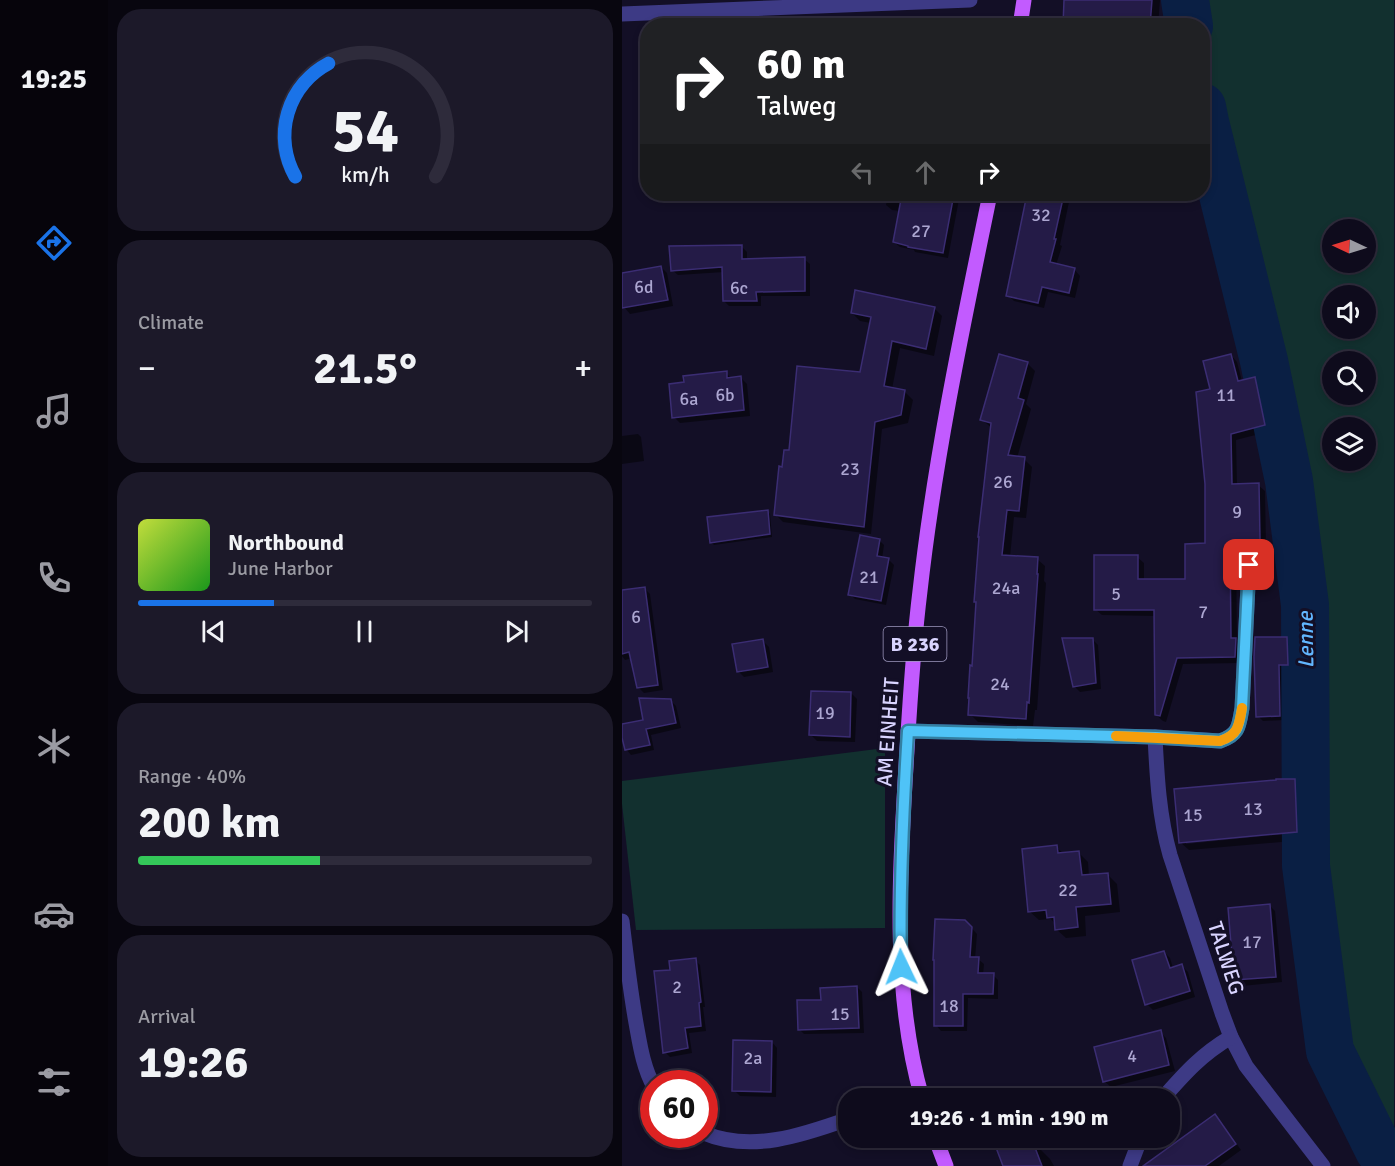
<!DOCTYPE html>
<html lang="en">
<head>
<meta charset="utf-8">
<style>
  body { margin:0; font-family:Signika,sans-serif; background:#1c1929; color:#f1f3f6; height:100vh; display:flex; flex-direction:column; font-size:22px; white-space:nowrap }
  * { box-sizing:border-box; margin:0 }
  p { font-size:20px; color:#9b9ba3 }
  .icon { flex:none; width:33px; height:33px; fill:none; stroke:currentColor; stroke-width:2; stroke-linecap:round; stroke-linejoin:round }
  .map { position:relative; flex:1; overflow:hidden }
  .panel { display:flex; flex-direction:column; gap:9px; padding:9px; background:#08060f; width:514px }
  .panel>* { flex:none }
  .top-card { position:absolute; left:18px; top:18px; width:570px; height:183px; border-radius:24px; box-shadow:0 3px 9px #0003,0 0 0 2px #2e2b3b; background:#202124; color:#fff; overflow:hidden }
  .needle { width:39px; rotate:274deg }
  .fabs { position:absolute; left:700px; top:219px; display:grid; gap:12px }
  .fabs a { display:grid; place-items:center; width:54px; height:54px; border-radius:50%; background:#0e0b1c; box-shadow:0 3px 9px #0003,0 0 0 2px #2e2b3b; font-size:30px }
  .speed { position:absolute; left:18px; top:1070px; display:flex; gap:12px; font-size:30px; font-weight:700; text-align:center }
  .speed>* { display:grid; place-content:center; width:78px; height:78px; border-radius:50%; background:#0e0b1c; box-shadow:0 3px 9px #0003,0 0 0 2px #2e2b3b; line-height:1 }
  .speed .limit { border:9px solid #d22; background:#fff; color:#111 }
  .pin { position:absolute; display:grid; place-items:center; width:51px; height:51px; color:#fff; margin:-26px; border-radius:12px; box-shadow:0 3px 9px #0006 }
  .me { position:absolute; width:66px; margin:-33px; rotate:358deg; stroke-linejoin:round; filter:drop-shadow(0 0 4px #0008) }
  .turn { display:flex; align-items:center; gap:21px; height:126px; padding:0 18px; font-size:27px }
  .turn .icon { width:78px; height:78px; stroke-width:2.5 }
  .turn b { display:block; font-size:42px; line-height:51px }
  .lanes { display:flex; align-items:center; height:57px; padding:0 18px; background:#0003; justify-content:center; gap:30px; direction:ltr }
  .lanes .off { opacity:.35 }
  .big { font-size:45px; font-weight:700; line-height:1.1 }
  .panel .card { flex:1; display:flex; flex-direction:column; justify-content:center; gap:9px; min-width:0; padding:0 21px; border-radius:24px; background:#1c1929 }
  .panel .dial { align-items:center; gap:0 }
  .dial svg { height:156px; overflow:visible; fill:none; stroke:#2e2b3b; stroke-width:7; stroke-linecap:round; text-anchor:middle }
  .dial text { fill:#f1f3f6; stroke:none }
  .song { display:flex; align-items:center; gap:18px }
  .cover { width:72px; height:72px; border-radius:9px; background:linear-gradient(135deg,hsl(70 70% 55%),hsl(120 70% 35%)) }
  .played { height:6px; border-radius:3px; background:linear-gradient(90deg,#1a73e8 30%,#2e2b3b 30%) }
  .keys { display:flex; justify-content:space-around; direction:ltr }
  .heat { display:flex; justify-content:space-between; align-items:center; font-size:33px; direction:ltr }
  .charge { height:9px; border-radius:4px; background:linear-gradient(90deg,#34c759 40%,#2e2b3b 0) }
  .trip { position:absolute; left:216px; top:1088px; width:342px; height:60px; border-radius:24px; background:#0e0b1c; box-shadow:0 3px 9px #0003,0 0 0 2px #2e2b3b; font-weight:700; line-height:60px; text-align:center }
  main { display:flex; flex:1; min-height:0 }
  .menu { display:flex; flex-direction:column; width:108px; justify-content:space-around; align-items:center; background:#06040b; color:#9b9ba3 }
  .menu .icon { width:42px; height:42px }
  .menu .active { color:#1a73e8 }
  .menu b { font-size:27px; color:#f1f3f6 }
  .map>svg:first-child { display:block }
  .green { fill:#12302f; fill-rule:evenodd }
  .shadow { fill:#0007 }
  .lines { fill:none; stroke-linecap:round; stroke-linejoin:round }
  .river { stroke:#0a1f44; stroke-width:48 }
  .building { fill:#241b47; stroke:#3b2d73; stroke-width:1.5 }
  .minor { stroke:#3d3a85; stroke-width:15 }
  .major { stroke:#c25bff; stroke-width:15 }
  .route-casing { stroke:#337fa1; stroke-width:15 }
  .route { stroke:#4fc3f7; stroke-width:10 }
  .slow { stroke:#f59e0b; stroke-width:10 }
  .labels { text-anchor:middle; stroke-width:6; stroke-linejoin:round; paint-order:stroke }
  .number-label { font-size:18px; fill:#aca6d1 }
  .shield { fill:#130f26; stroke:#9e99be; stroke-width:1.5 }
  .shield-label { font-size:20px; font-weight:bold; fill:#d9d4ff }
  .street-label { font-size:21px; fill:#d9d4ff; stroke:#130f26 }
  .water-label { font-size:22px; font-style:italic; fill:#62b6ff; stroke:#130f26 }
</style>
</head>
<body>
<main>
<nav class="menu">
<b>19:25</b>
<svg class="icon active" aria-label="directions" viewBox="0 0 24 24"><path d="M12 3l9 9-9 9-9-9zM9 14v-3h6M13 9l2 2-2 2"/></svg>
<svg class="icon" aria-label="music" viewBox="0 0 24 24"><path d="M9 18V5l10-2v13"/><circle cx="6" cy="18" r="3"/><circle cx="16" cy="16" r="3"/></svg>
<svg class="icon" aria-label="phone" viewBox="0 0 24 24"><path d="M5 4h4l2 5-3 2q2 4 5 5l2-3 5 2v4C11 20 4 13 5 4z"/></svg>
<svg class="icon" aria-label="climate" viewBox="0 0 24 24"><path d="M12 3v18M4 7l16 10M4 17L20 7"/></svg>
<svg class="icon" aria-label="car" viewBox="0 0 24 24"><path d="M5 17H2v-5l4-1 3-4h7l3 4 3 1v5h-3M9 17h6M6 11h13"/><circle cx="7" cy="17" r="2"/><circle cx="17" cy="17" r="2"/></svg>
<svg class="icon" aria-label="filters" viewBox="0 0 24 24"><path d="M4 7h16M4 17h16"/><circle cx="9" cy="7" r="2"/><circle cx="15" cy="17" r="2"/></svg>
</nav>
<section class="panel">
<div class="card dial"><svg viewBox="0 0 100 80">
<path d="M14 69A42 42 0 1 1 86 69"/>
<path d="M14 69A42 42 0 0 1 31 11" stroke="#1a73e8"/>
<text x="50" y="56" font-size="32" font-weight="700">54</text>
<text x="50" y="72" font-size="11">km/h</text>
</svg></div>
<div class="card"><p>Climate</p>
<div class="heat"><a>−</a><b class="big">21.5°</b><a>+</a></div>
</div>
<div class="card">
<div class="song"><i class="cover"></i><div><b>Northbound</b><p>June Harbor</p></div></div>
<div class="played"></div>
<div class="keys"><svg class="icon" aria-label="previous" viewBox="0 0 24 24"><path d="M18 5L8 12l10 7zM5 5v14"/></svg><svg class="icon" aria-label="pause" viewBox="0 0 24 24"><path d="M8 5v14M16 5v14"/></svg><svg class="icon" aria-label="next" viewBox="0 0 24 24"><path d="M6 5l10 7-10 7zM19 5v14"/></svg></div>
</div>
<div class="card"><p>Range · 40%</p><b class="big">200 km</b><div class="charge"></div></div>
<div class="card"><p>Arrival</p><b class="big">19:26</b></div>
</section>
<div class="map">
<svg width="773" height="1166" viewBox="0 0 773 1166">
  <rect width="100%" height="100%" fill="#130f26"/>
  <g class="green">
    <path d="M572 0H772V1166H747L692 1055 684 938 699 578 648 319 593 148 581 61 580 26 576 25ZM711 230H744V262H711ZM711 296H744V328H711ZM711 362H744V394H711ZM711 428H744V460H711Z"/>
    <path d="M263 748V928L14 930 0 804V781Z"/>
  </g>
  <g class="shadow">
    <path d="M444 0H538L536 26H442Z"/>
    <path d="M210 21 213 24 260 21 264 26H164V24L175 22Z"/>
    <path d="M23 36H26V80L18 74V47H24Z"/>
    <path d="M266 194H338L326 258 293 252 292 250 278 247 272 242 278 211 270 210 264 205Z"/>
    <path d="M407 194H428L441 196 447 202 438 245 440 246 434 265 452 269 458 276 453 298 426 292 422 308 392 301 386 295Z"/>
    <path d="M119 246 125 252V260L182 259 188 264V296H139V306H107L102 301V272L56 275 50 270Z"/>
    <path d="M39 267 45 273 51 306 8 314 2 307 0 295V275Z"/>
    <path d="M312 308 320 316 312 356 278 348 270 389 283 392 291 400 286 423 260 429 249 534 161 522 153 514 161 468 169 452 239 374 249 323 238 321 230 313Z"/>
    <path d="M609 355 615 362 620 381 632 379 639 385 649 431 614 440 615 485H636L643 491 644 546H628V549H614L615 641 620 645 619 663 561 664 544 722 541 721 534 715 533 616 480 615 473 609 515 557 522 563V580L565 581 585 545 589 390Z"/>
    <path d="M405 363 413 371 404 404 409 409 395 458 402 459 410 467 404 518 392 517 388 557 415 559 423 566 422 581 424 583 415 710H413L411 726 356 722 348 714 370 428 360 420Z"/>
    <path d="M104 373 110 379 119 378 125 384 128 416 58 423 52 417Z"/>
    <path d="M16 434 19 437 22 461 0 464V436Z"/>
    <path d="M145 511 148 514 150 537 92 545 89 542Z"/>
    <path d="M257 540 262 545 260 559 267 560 272 565 264 605 233 599 228 594Z"/>
    <path d="M22 588 28 594 41 690 22 693 16 687 10 658 3 660 0 656V591Z"/>
    <path d="M665 638 670 643V669H661L662 720 641 721 636 716Z"/>
    <path d="M470 639 476 645 479 689 458 692 452 686Z"/>
    <path d="M141 641 147 647 151 672 122 677 116 671Z"/>
    <path d="M229 693 235 699 233 742 195 741 189 735Z"/>
    <path d="M49 701 54 706 59 728 29 735 32 750 9 755 4 749 0 726 23 721Z"/>
    <path d="M673 780 681 789 682 831V829L564 841V844L682 832 683 840 567 850 558 842Z"/>
    <path d="M434 847 442 854 457 853 466 862 467 876 485 874 495 884 498 912 463 916 464 936 444 938 434 929V925L429 919 417 920 407 911Z"/>
    <path d="M647 905 653 911 660 982 620 986 614 980Z"/>
    <path d="M343 921 355 934 353 959H356L362 964 361 975H371L376 980V999L346 998 345 1031H319L314 1025Z"/>
    <path d="M542 952 548 958 551 968 560 966 566 972 573 997 531 1010 525 1004Z"/>
    <path d="M73 960 78 965 83 1007H81L84 1031 67 1033 70 1053 48 1057 43 1052 49 971Z"/>
    <path d="M235 987 240 992 242 1033 182 1034 177 1029Z"/>
    <path d="M538 1032 544 1038 553 1071 489 1087 482 1081Z"/>
    <path d="M150 1042 155 1048 154 1097 118 1096 112 1090Z"/>
    <path d="M390 1089 399 1098H366Z"/>
    <path d="M593 1116 599 1122 619 1150 597 1166H527Z"/>
    <path d="M372 1137H414L418 1149 428 1159 432 1166H383Z"/>
  </g>
  <g class="lines">
    <g class="river">
      <path d="M563 0 567 26"/>
      <path d="M580 107 583 122 642 361 667 481 683 605 684 866 708 1051 757 1150 770 1166"/>
    </g>
  </g>
  <g class="building">
    <path d="M442 0H530L528 26H441Z"/>
    <path d="M280 194H332L321 253 286 247V246L271 242Z"/>
    <path d="M405 194H442L432 239H434L428 262 453 268 447 293 420 287 416 303 384 296Z"/>
    <path d="M120 245V259L183 257V291L134 292 135 301H101L100 267 49 271 47 246Z"/>
    <path d="M39 266 46 300 0 308V273Z"/>
    <path d="M233 290 313 307 304 349 270 341 262 386 283 390 279 415 253 422 242 527 152 515 157 466 160 467 162 450H167L175 366 238 372 249 317 229 313Z"/>
    <path d="M377 354 406 362 396 398 402 400 386 455 403 457 397 511 385 510 380 555 416 557 415 574H416L407 703 405 702 404 719 346 715 347 698H346L348 665 350 666 354 602H352L357 537H356L369 423 358 420Z"/>
    <path d="M609 354 616 381 633 377 643 425 609 434 610 484 637 483 638 540H622V543H608L609 638H614L613 657 555 658 538 716 533 715 532 610H472V555H516V579H563V544L583 543V484L574 392 588 389 581 361Z"/>
    <path d="M105 371V378L119 376 122 410 50 418 47 384 62 382 61 376Z"/>
    <path d="M146 510 148 534 88 543 85 517Z"/>
    <path d="M238 535 258 539 255 556 267 558 259 601 226 595Z"/>
    <path d="M23 587 36 685 15 688 7 652 0 654V590Z"/>
    <path d="M633 637H665L666 665H657L658 716 634 717 632 657Z"/>
    <path d="M440 638H471L474 683 451 687Z"/>
    <path d="M141 639 146 667 115 672 110 644Z"/>
    <path d="M189 691 229 692 228 737 187 735Z"/>
    <path d="M17 698 49 699 54 723 24 729 28 745 3 750 0 738V724L21 720Z"/>
    <path d="M654 779H673L675 832 557 843 552 789 654 780Z"/>
    <path d="M435 845 436 853 457 851 460 875 486 873 489 904 454 907 456 927 433 930 432 917 425 918 424 910 406 912 400 849Z"/>
    <path d="M648 904 654 977 612 980 606 908Z"/>
    <path d="M313 919 343 920 350 927 348 957H357L356 973H372L371 994H341V1026H312V960H311Z"/>
    <path d="M542 951 548 968 560 964 568 991 523 1005 510 960Z"/>
    <path d="M74 958 79 1002 77 1003 79 1026 63 1028 66 1048 41 1053 32 971 48 970 47 961Z"/>
    <path d="M235 986 237 1028 176 1030 175 1000H199L198 988Z"/>
    <path d="M539 1030 547 1065 481 1082 472 1047Z"/>
    <path d="M111 1040 150 1041 149 1092 110 1091Z"/>
    <path d="M390 1087 394 1098H362Z"/>
    <path d="M593 1114 614 1144 583 1166H521Z"/>
    <path d="M370 1137H409L420 1166H381Z"/>
  </g>
  <g class="lines">
    <g class="minor">
      <path d="M0 14 348 0"/>
      <path d="M286 731 533 737 598 741C617 735 617 725 620 708L627 565"/>
      <path d="M533 737C535 777 537 816 548 855L600 1013 609 1037 624 1066 701 1166"/>
      <path d="M0 921C4 955 8 989 14 1023 18 1045 21 1067 32 1087"/>
      <path d="M541 1098C563 1073 580 1054 609 1037"/>
      <path d="M82 1133C129 1153 181 1135 226 1119"/>
      <path d="M508 1166 519 1137"/>
    </g>
    <g class="major">
      <path d="M398 26 402 0"/>
      <path d="M300 1098C271 996 277 888 283 783 287 719 290 655 298 591 313 457 341 325 368 194"/>
      <path d="M313 1137 324 1166"/>
    </g>
  </g>
  <g class="lines">
    <g class="route-casing">
      <path id="route" d="M279 967C277 888 281 810 286 731L533 737 598 741C617 735 617 726 620 708L627 565"/>
    </g>
    <use href="#route" class="route"/>
    <path class="slow" d="M494 736 598 741C616 735 617 726 620 708"/>
  </g>
  <g class="labels">
    <g class="number-label">
      <text x="419" y="221">32</text>
      <text x="299" y="237">27</text>
      <text x="22" y="293">6d</text>
      <text x="117" y="294">6c</text>
      <text x="103" y="401">6b</text>
      <text x="604" y="401">11</text>
      <text x="67" y="405">6a</text>
      <text x="228" y="475">23</text>
      <text x="381" y="488">26</text>
      <text x="615" y="518">9</text>
      <text x="247" y="583">21</text>
      <text x="384" y="594">24a</text>
      <text x="494" y="600">5</text>
      <text x="581" y="618">7</text>
      <text x="14" y="623">6</text>
      <text x="378" y="690">24</text>
      <text x="203" y="719">19</text>
      <text x="631" y="815">13</text>
      <text x="571" y="821">15</text>
      <text x="446" y="896">22</text>
      <text x="630" y="948">17</text>
      <text x="55" y="993">2</text>
      <text x="327" y="1012">18</text>
      <text x="218" y="1020">15</text>
      <text x="510" y="1062">4</text>
      <text x="131" y="1064">2a</text>
    </g>
    <rect class="shield" x="261.5" y="627" width="63" height="34" rx="4.5"/>
    <g class="shield-label">
      <text x="293" y="651">B 236</text>
    </g>
    <g class="street-label">
      <text transform="translate(266 732) rotate(-86)" y="7">AM EINHEIT</text>
      <text transform="translate(604 958) rotate(72)" y="7">TALWEG</text>
    </g>
    <g class="water-label">
      <text transform="translate(683 640) rotate(-91)" y="8">Lenne</text>
    </g>
  </g>
</svg>
<div class="fabs">
<a><svg class="needle" viewBox="-14 -14 28 28"><path d="M0-13l5 13h-10z" fill="#e53935"/><path d="M0 13l5-13h-10z" fill="#9b9ba3"/></svg></a>
<a><svg class="icon" aria-label="sound" viewBox="0 0 24 24"><path d="M4 9h4l5-4v14l-5-4H4zM17 9q2 3 0 6"/></svg></a>
<a><svg class="icon" aria-label="search" viewBox="0 0 24 24"><circle cx="10" cy="10" r="6"/><path d="M15 15l6 6"/></svg></a>
<a><svg class="icon" aria-label="layers" viewBox="0 0 24 24"><path d="M12 4l9 5-9 5-9-5zM3 14l9 5 9-5"/></svg></a>
</div>
<div class="speed"><div class="limit">60</div></div>
<div class="pin" style="left:627px;top:565px;background:#d93025"><svg class="icon" aria-label="arrive" viewBox="0 0 24 24"><path d="M6 21V4h12l-3 4 3 4H6"/></svg></div>
<svg class="me" style="left:279px;top:967px" viewBox="-20 -20 40 40"><path d="M0-17L14 15 0 8-14 15z" fill="#4fc3f7" stroke="#fff" stroke-width="4"/></svg>
<div class="trip">19:26 · 1 min · 190 m</div>
<div class="top-card">
<div class="turn"><svg class="icon" aria-label="right" viewBox="0 0 24 24"><path d="M7 20v-9h11M14 6l5 5-5 5"/></svg><div><b>60 m</b>Talweg</div></div>
<div class="lanes"><svg class="icon off" aria-label="left" viewBox="0 0 24 24"><path d="M17 20v-9H6M10 6l-5 5 5 5"/></svg><svg class="icon off" aria-label="ahead" viewBox="0 0 24 24"><path d="M12 20V5M6 11l6-6 6 6"/></svg><svg class="icon" aria-label="right" viewBox="0 0 24 24"><path d="M7 20v-9h11M14 6l5 5-5 5"/></svg></div>
</div>
</div>
</main>
</body>
</html>
